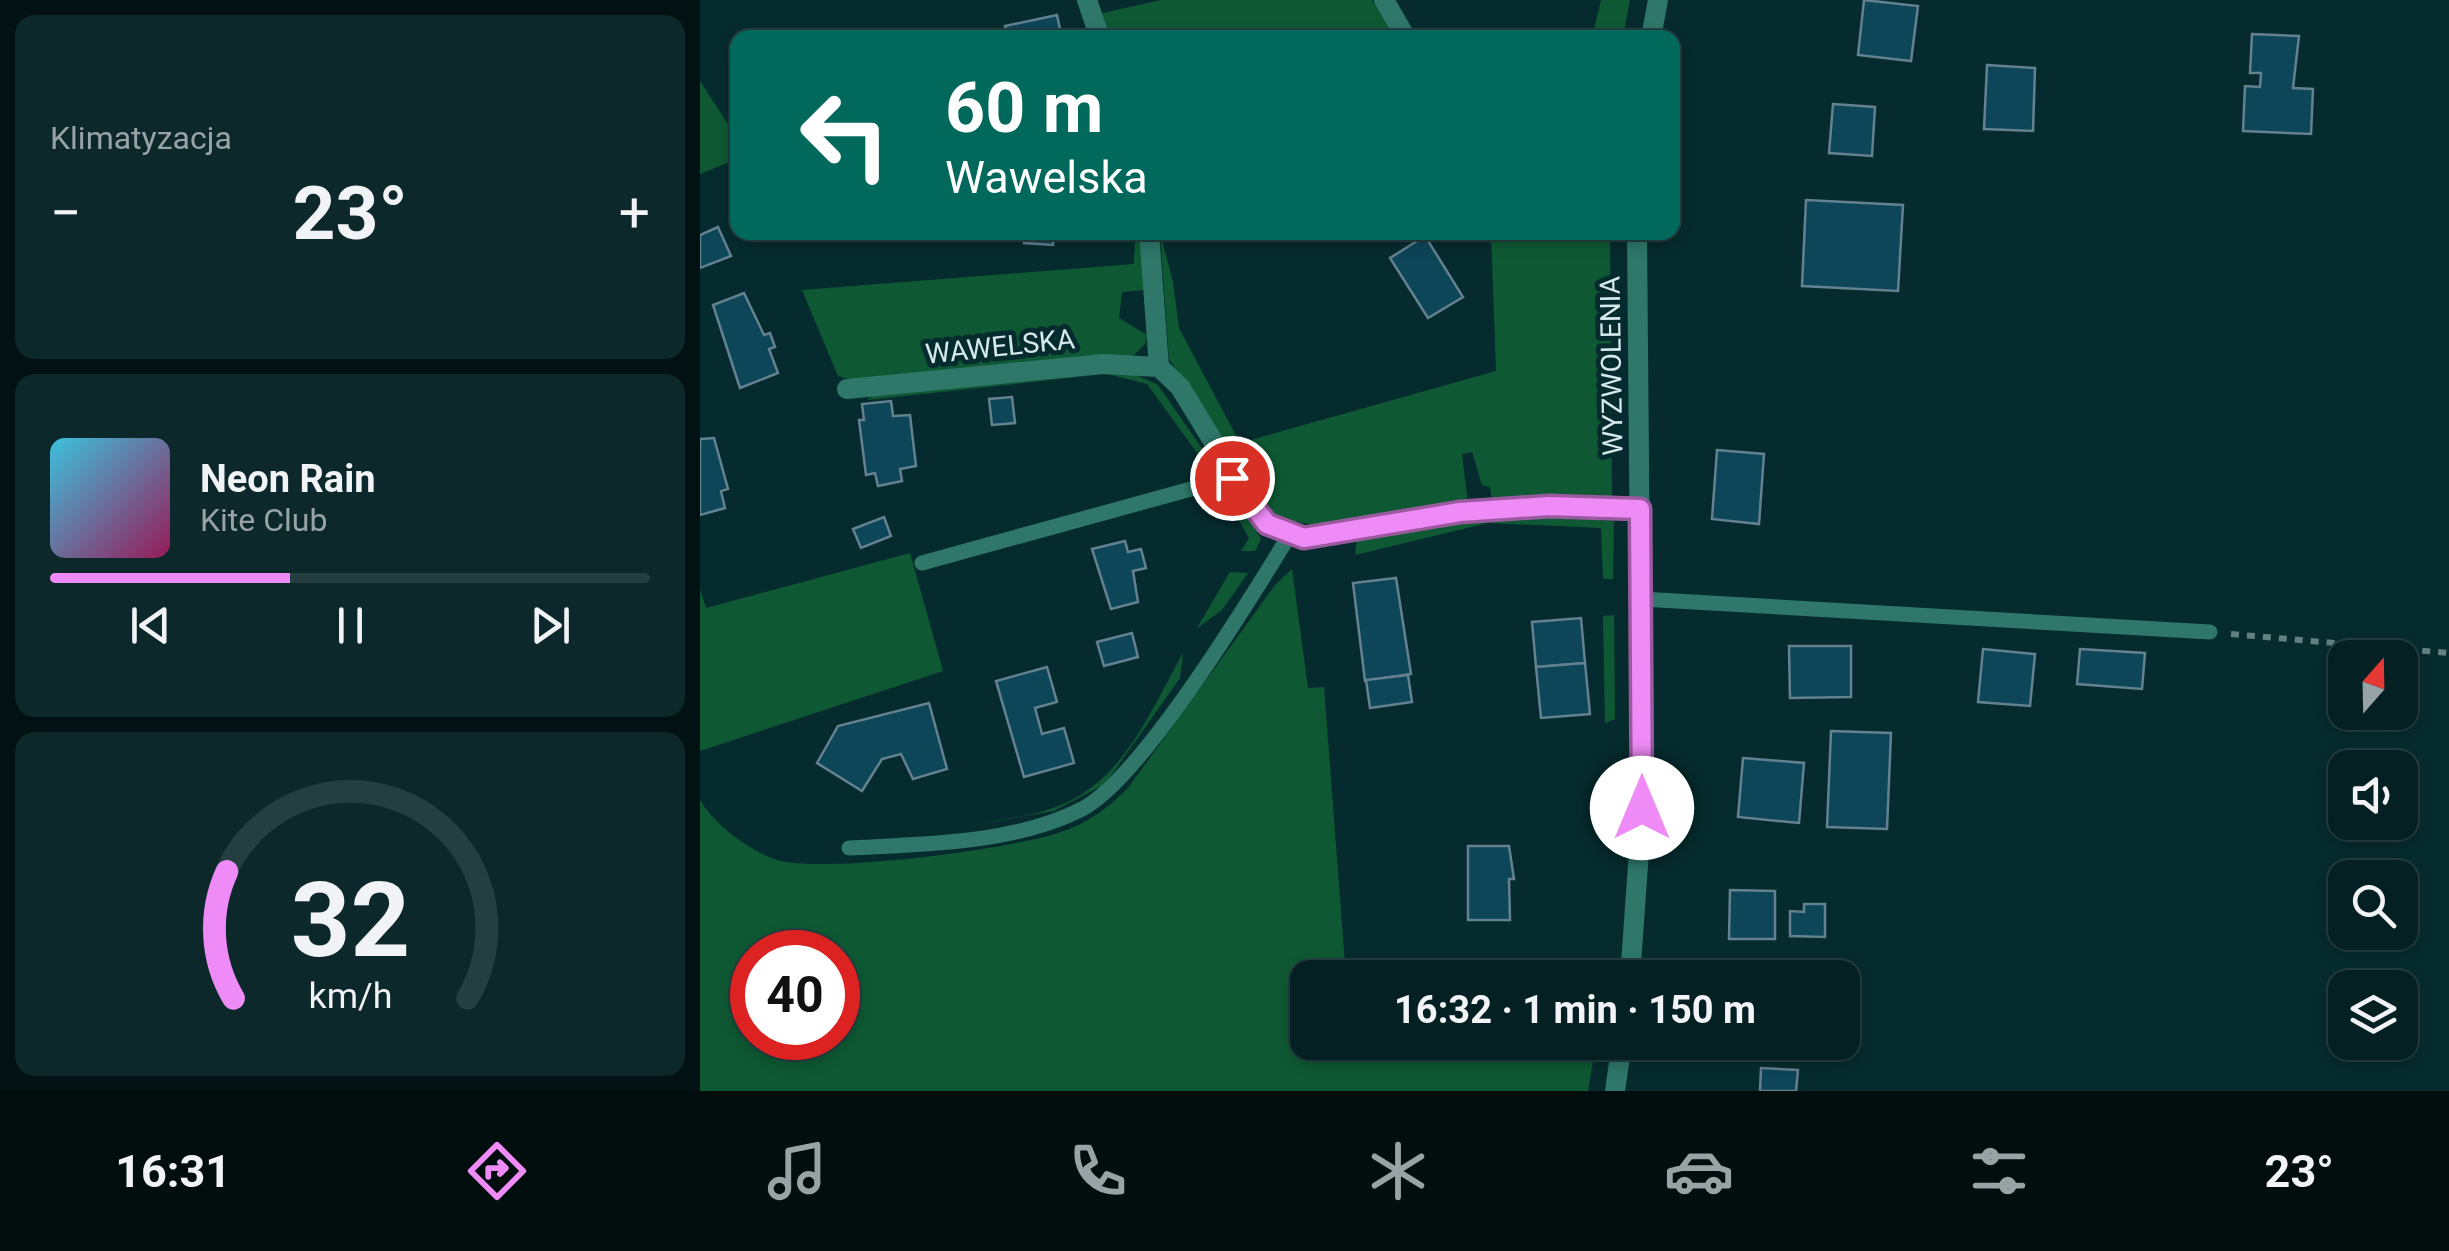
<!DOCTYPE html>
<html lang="pl">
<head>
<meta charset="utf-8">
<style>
  body { margin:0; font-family:Roboto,sans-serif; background:#0d282a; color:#f1f3f6; height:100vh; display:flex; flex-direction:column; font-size:38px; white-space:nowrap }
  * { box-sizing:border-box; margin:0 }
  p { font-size:32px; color:#97a3a5 }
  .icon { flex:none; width:55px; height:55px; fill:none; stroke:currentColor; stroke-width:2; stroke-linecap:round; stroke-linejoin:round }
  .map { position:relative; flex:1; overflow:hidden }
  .sheet { display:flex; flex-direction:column; gap:15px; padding:15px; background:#021213; width:700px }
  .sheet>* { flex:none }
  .hud { position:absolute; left:30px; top:30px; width:950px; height:210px; border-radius:20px; box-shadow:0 5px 15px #0003,0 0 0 2px #253e40; background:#00695c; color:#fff; overflow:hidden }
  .needle { width:65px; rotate:20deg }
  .fabs { position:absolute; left:1628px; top:640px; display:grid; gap:20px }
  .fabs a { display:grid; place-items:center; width:90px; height:90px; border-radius:20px; background:#042022; box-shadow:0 5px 15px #0003,0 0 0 2px #253e40; font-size:50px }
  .speed { position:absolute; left:30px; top:930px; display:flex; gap:20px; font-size:50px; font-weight:700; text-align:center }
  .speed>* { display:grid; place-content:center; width:130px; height:130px; border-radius:50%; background:#042022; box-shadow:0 5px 15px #0003,0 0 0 2px #253e40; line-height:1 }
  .speed .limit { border:15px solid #d22; background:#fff; color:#111 }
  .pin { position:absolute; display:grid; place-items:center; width:85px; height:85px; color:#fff; margin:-42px; border:5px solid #fff; border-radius:50%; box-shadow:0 2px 10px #0007 }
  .me { position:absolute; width:110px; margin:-55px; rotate:0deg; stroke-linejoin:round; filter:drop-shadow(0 0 8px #0008) }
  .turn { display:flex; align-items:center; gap:35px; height:210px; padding:0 50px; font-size:45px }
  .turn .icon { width:130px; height:130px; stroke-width:2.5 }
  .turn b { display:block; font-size:70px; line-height:85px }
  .big { font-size:75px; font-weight:700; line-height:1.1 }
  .sheet .widget { flex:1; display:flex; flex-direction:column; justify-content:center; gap:15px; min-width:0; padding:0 35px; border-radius:20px; background:#0d282a }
  .sheet .dial { align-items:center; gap:0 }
  .dial svg { height:260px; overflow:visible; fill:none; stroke:#253e40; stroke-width:7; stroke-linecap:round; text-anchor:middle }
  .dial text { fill:#f1f3f6; stroke:none }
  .song { display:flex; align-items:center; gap:30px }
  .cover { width:120px; height:120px; border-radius:15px; background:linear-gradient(135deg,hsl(190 70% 55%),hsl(330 70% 35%)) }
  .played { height:10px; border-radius:5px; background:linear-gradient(90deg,#ef8bf6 40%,#253e40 40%) }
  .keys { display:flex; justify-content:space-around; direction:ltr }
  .heat { display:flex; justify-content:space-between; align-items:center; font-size:55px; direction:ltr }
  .trip { position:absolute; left:590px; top:960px; width:570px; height:100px; border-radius:20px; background:#042022; box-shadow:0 5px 15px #0003,0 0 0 2px #253e40; font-weight:700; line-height:100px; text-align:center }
  .menu { display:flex; height:160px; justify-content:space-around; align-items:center; background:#020d0e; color:#97a3a5 }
  .menu .icon { width:70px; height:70px }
  .menu .on { color:#ef8bf6 }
  .menu b { font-size:45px; color:#f1f3f6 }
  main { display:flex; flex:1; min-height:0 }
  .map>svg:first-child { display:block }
  .green { fill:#0e5933; fill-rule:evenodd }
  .building { fill:#0d4559; stroke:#63818f; stroke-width:2.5 }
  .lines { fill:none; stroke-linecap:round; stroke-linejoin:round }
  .path { stroke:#627f82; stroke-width:6; stroke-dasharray:8 8; stroke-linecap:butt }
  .service { stroke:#2e7769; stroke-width:15 }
  .minor { stroke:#2e7769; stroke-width:20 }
  .tertiary { stroke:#2e7769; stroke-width:20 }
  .route-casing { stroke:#9b5aa0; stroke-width:25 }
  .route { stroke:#ef8bf6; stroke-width:18 }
  .labels { text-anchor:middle; stroke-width:10; stroke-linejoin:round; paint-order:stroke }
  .street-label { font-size:28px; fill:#d6e9eb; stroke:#062b2e }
</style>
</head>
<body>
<main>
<section class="sheet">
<div class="widget"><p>Klimatyzacja</p>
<div class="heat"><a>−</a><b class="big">23°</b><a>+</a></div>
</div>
<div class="widget">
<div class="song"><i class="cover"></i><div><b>Neon Rain</b><p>Kite Club</p></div></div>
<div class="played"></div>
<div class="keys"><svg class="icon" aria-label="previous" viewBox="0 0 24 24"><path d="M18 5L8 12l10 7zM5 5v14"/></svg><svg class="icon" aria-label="pause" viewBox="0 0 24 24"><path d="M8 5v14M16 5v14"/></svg><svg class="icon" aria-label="next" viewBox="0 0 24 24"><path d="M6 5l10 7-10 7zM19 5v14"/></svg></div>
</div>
<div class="widget dial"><svg viewBox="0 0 100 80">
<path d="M14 69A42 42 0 1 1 86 69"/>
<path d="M14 69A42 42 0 0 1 12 30" stroke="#ef8bf6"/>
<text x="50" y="56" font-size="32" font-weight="700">32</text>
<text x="50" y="72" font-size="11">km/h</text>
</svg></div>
</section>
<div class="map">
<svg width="1749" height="1091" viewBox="0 0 1749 1091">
  <rect width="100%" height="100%" fill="#062b2e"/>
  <g class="green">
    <path d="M461 0H672L694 37H407L398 14Z"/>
    <path d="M901 0H930L923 37H892Z"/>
    <path d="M0 81 37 138V159L0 174Z"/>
    <path d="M435 233H443L444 290 422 292 419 318 447 335 445 344 433 356 152 380 138 376 102 290 434 264Z"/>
    <path d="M460 233 473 282 479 328 540 443 796 371 791 233H910L912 497 792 501 790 487 782 485 772 452 762 454 768 504 714 508 622 527 584 519 565 507 469 359Z"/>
    <path d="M430 372 458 385 517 470 511 472 447 384 407 374 167 400 172 395Z"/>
    <path d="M532 492 561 539 555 551H541L549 538 524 494Z"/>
    <path d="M808 515 914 521 913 579H903L901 528 788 523 655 555 657 539Z"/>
    <path d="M210 553 243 671 0 751V589L6 608Z"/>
    <path d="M592 569 608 688 624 687 646 977 608 978V1042L896 1043 888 1091H0V800C14 824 49 851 77 860 123 874 310 849 358 833 387 824 407 809 428 788L575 585ZM138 952V1038H52V952Z"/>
    <path d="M530 572 548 573 522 610 497 628Z"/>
    <path d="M914 615 915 719 905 723 903 616Z"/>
    <path d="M483 653 480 678 405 784 354 811 285 823C307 818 332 816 353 808 423 784 449 713 483 653Z"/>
  </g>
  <g class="building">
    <path d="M1164 0 1218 6 1211 61 1158 55Z"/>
    <path d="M357 15 362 38H307L305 26Z"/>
    <path d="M1552 34 1599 36 1593 88 1613 89 1611 134 1543 131 1545 86 1560 87 1561 73H1550Z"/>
    <path d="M1287 65 1335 68 1333 131 1284 129Z"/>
    <path d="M1133 104 1175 107 1172 156 1129 153Z"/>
    <path d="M1106 200 1203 205 1198 291 1102 286Z"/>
    <path d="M18 227 31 256 0 268V235Z"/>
    <path d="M292 232H354L353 245 324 243V239Z"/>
    <path d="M725 236 763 297 728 318 690 258Z"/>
    <path d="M44 293 64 335 70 333 75 347 69 349 78 373 40 388 13 305Z"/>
    <path d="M312 397 315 423 292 425 289 399Z"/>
    <path d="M191 401 193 416 210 415 216 466 200 469 202 481 178 486 175 473 166 475 159 420H164L162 404Z"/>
    <path d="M14 438 28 489 21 491 25 508 0 515V439Z"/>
    <path d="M1017 450 1064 454 1059 524 1012 519Z"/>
    <path d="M184 517 191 536 161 548 153 529Z"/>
    <path d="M425 541 428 552 441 549 446 568 433 571 438 602 411 609 392 549Z"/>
    <path d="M696 578 711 674 665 681 653 583Z"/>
    <path d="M881 618 885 663 836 667 832 622Z"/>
    <path d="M432 633 438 657 404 666 397 642Z"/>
    <path d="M1089 646H1151V697L1090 698Z"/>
    <path d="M1283 649 1335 654 1330 706 1278 702Z"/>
    <path d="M1380 649 1445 653 1442 689 1377 684Z"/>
    <path d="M885 663 890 714 841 718 836 667Z"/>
    <path d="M347 667 357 702 335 708 342 734 364 728 374 763 324 777 296 681Z"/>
    <path d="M708 675 712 702 670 708 666 680Z"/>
    <path d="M229 703 247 769 213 779 201 754 182 759 162 791 117 763 138 726Z"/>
    <path d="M1131 731 1191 733 1187 829 1127 827Z"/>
    <path d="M1043 758 1104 763 1099 823 1038 817Z"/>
    <path d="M768 846H809L814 879H809L810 920H768Z"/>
    <path d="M1030 890 1075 891V939H1029Z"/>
    <path d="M1104 904H1125V937L1090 936V911L1104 912Z"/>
    <path d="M1061 1068 1098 1070 1096 1091H1060Z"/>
  </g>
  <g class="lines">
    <path class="path" d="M1531 634 1749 653"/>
    <g class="service">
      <path d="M222 563 531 478"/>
      <path d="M941 599 1510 632"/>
      <path d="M149 848C224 844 314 844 382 809 442 778 550 599 589 536"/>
    </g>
    <g class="minor">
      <path d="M387 0 400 38"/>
      <path d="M684 0 706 38"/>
      <path d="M449 232 459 367"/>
      <path d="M147 389 403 364 459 367 480 387 557 513 589 536H621L761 512 849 505 940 509"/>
    </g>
    <g class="tertiary">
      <path d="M951 38 958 0"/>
      <path d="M930 978 942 808 937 232"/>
      <path d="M915 1091 922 1042"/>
    </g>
  </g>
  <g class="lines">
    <g class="route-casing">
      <path id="route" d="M532 478 567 524 604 538 760 512 849 506 940 509 942 808"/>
    </g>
    <use href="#route" class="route"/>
  </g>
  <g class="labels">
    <g class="street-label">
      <text transform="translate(300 346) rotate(-6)" y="10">WAWELSKA</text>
      <text transform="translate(911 366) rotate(-91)" y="10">WYZWOLENIA</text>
    </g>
  </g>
</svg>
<div class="fabs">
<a><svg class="needle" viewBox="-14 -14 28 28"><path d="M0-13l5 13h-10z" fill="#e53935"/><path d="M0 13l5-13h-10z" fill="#97a3a5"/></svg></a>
<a><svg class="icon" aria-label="sound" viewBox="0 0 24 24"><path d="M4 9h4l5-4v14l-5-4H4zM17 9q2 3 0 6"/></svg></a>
<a><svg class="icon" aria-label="search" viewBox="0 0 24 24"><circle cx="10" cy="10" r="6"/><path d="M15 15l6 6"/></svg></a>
<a><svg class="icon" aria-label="layers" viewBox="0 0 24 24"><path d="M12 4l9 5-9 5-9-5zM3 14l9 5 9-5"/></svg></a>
</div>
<div class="speed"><div class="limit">40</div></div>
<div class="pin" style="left:532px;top:478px;background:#d93025"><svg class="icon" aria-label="arrive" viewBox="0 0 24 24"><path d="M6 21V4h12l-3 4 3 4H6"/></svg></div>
<svg class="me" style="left:942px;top:808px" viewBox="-20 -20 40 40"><circle r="19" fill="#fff"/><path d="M0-13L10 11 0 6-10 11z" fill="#ef8bf6"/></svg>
<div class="trip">16:32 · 1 min · 150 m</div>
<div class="hud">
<div class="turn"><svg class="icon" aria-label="left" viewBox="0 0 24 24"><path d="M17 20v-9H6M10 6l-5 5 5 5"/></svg><div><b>60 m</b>Wawelska</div></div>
</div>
</div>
</main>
<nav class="menu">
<b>16:31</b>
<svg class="icon on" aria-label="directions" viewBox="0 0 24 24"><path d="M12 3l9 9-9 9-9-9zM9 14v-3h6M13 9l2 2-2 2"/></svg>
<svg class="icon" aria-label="music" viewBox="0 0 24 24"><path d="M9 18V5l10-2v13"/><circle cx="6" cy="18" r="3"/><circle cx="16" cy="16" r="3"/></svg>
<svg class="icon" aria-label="phone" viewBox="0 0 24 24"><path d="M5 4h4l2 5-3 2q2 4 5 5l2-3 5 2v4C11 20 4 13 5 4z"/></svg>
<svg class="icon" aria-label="climate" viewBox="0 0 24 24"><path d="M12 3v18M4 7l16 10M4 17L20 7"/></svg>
<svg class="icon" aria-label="car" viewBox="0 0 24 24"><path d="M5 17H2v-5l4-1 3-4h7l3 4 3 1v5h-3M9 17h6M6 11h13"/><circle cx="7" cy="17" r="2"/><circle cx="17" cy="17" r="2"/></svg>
<svg class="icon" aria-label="filters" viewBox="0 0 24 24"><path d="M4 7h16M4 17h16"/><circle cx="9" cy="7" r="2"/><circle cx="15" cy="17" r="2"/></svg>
<b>23°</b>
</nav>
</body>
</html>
